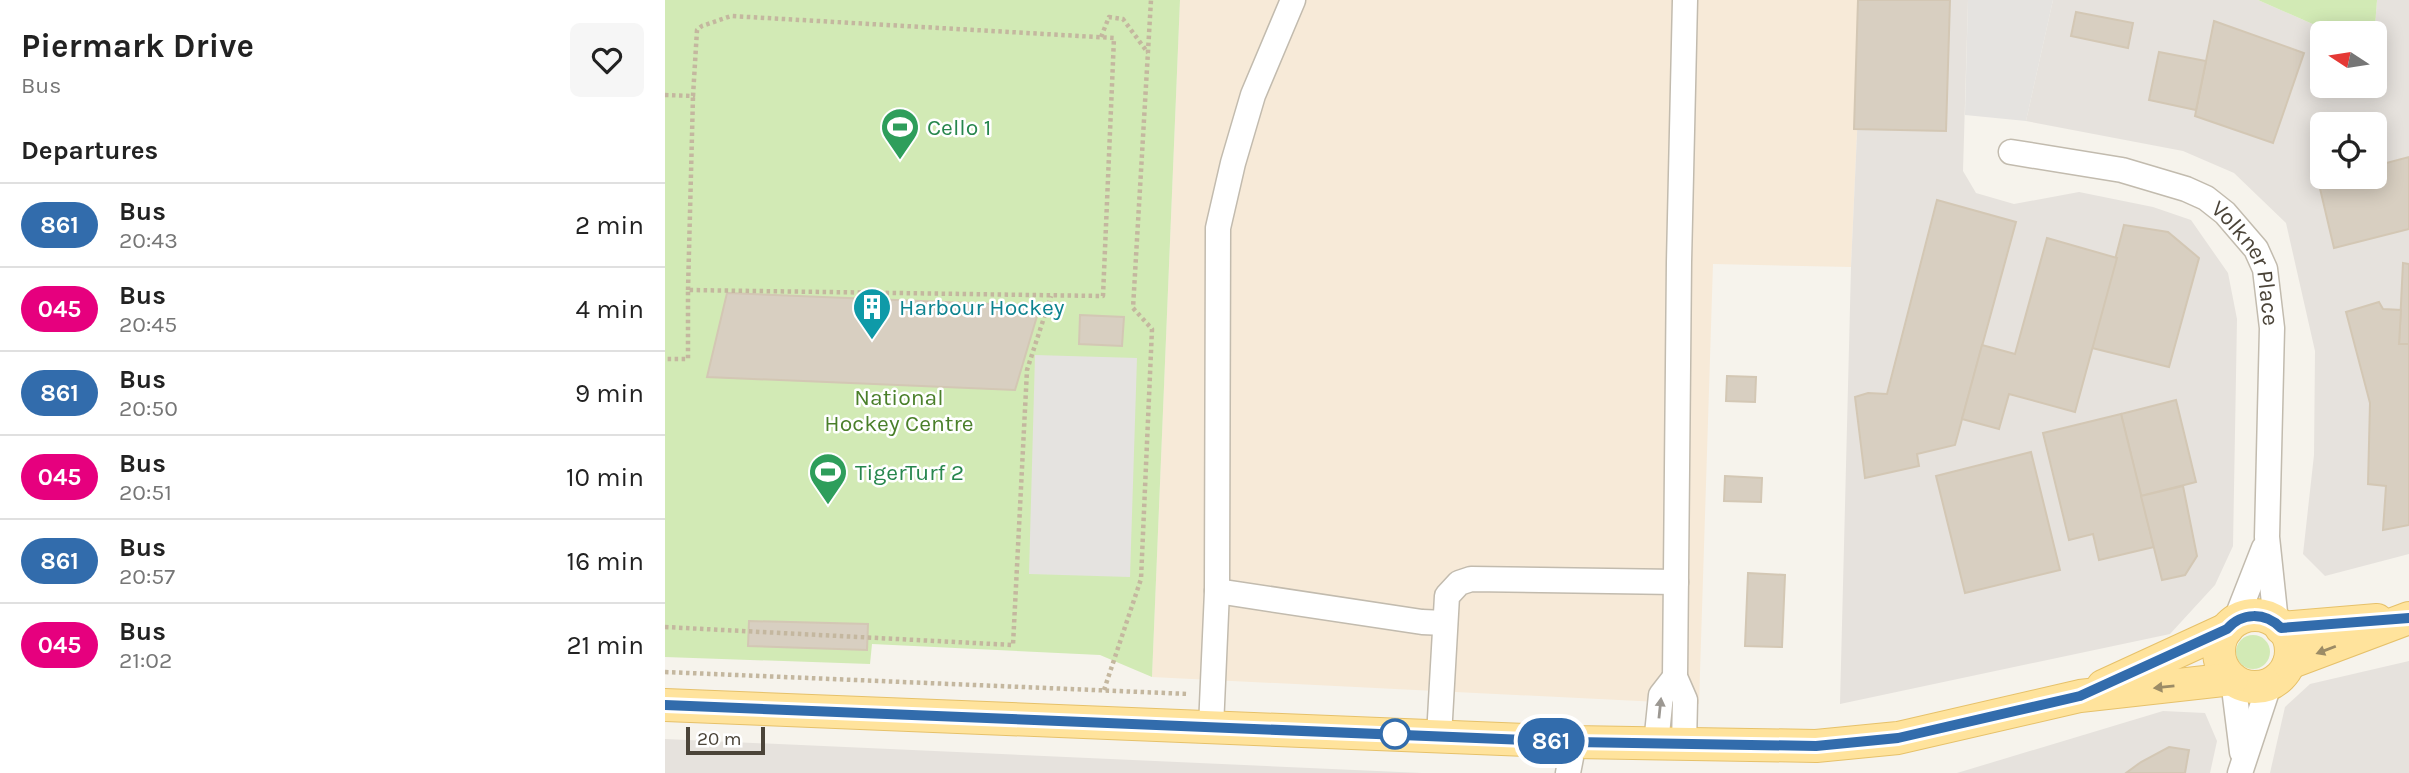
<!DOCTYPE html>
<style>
body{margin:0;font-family:Karla,sans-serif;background:#f6f6f6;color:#222;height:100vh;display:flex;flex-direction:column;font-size:26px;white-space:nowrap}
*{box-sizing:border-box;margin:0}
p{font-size:23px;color:#767676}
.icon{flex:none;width:38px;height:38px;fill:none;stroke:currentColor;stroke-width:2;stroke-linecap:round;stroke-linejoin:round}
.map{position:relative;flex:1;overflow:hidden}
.side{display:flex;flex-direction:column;background:#fff;width:665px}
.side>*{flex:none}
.badge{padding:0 14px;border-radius:23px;font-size:24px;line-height:46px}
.needle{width:46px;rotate:282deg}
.fabs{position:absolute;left:1645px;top:21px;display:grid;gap:14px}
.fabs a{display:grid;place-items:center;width:77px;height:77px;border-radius:10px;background:#fff;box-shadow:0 4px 18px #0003;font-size:35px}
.scale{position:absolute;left:21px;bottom:18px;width:79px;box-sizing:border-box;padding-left:7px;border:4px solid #4b4439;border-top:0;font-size:19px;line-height:24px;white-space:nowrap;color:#4b4439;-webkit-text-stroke:5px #fff;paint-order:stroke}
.map>.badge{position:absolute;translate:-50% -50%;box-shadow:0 0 0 4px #fff}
h2{padding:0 21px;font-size:26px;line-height:63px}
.round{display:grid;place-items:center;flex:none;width:74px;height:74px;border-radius:10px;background:#f6f6f6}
.summary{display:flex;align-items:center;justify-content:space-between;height:119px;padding:0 21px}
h1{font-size:33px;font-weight:700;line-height:52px}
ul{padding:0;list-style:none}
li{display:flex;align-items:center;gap:21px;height:84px;padding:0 21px;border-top:2px solid #e0e0e0}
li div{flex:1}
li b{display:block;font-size:26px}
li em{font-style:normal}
li .badge{min-width:77px;font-weight:700;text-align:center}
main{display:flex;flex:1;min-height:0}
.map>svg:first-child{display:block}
</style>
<main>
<section class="side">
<div class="summary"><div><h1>Piermark Drive</h1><p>Bus</p></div><a class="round"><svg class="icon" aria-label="heart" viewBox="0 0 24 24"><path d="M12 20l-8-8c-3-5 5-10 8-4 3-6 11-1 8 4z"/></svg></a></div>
<h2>Departures</h2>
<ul>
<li><span class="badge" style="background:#326cac;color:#fff">861</span><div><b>Bus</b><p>20:43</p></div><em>2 min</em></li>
<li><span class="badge" style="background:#e6007e;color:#fff">045</span><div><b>Bus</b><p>20:45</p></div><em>4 min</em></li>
<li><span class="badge" style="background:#326cac;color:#fff">861</span><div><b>Bus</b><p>20:50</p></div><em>9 min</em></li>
<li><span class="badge" style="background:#e6007e;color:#fff">045</span><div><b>Bus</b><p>20:51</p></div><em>10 min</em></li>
<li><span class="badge" style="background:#326cac;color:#fff">861</span><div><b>Bus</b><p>20:57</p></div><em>16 min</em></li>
<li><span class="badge" style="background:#e6007e;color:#fff">045</span><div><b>Bus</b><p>21:02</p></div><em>21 min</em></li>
</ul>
</section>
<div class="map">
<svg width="1744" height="773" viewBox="0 0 1744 773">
<rect width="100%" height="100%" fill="#f6f3ec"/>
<path fill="#f7ead8" d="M 515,0 L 1198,0 L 1186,267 L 1048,264 L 1034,704 L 487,677 Z"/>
<g fill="#e6e2dd" fill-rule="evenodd">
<path d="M 1198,0 L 1303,0 L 1298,171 L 1311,193 L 1349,204 L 1414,192 L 1488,207 L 1526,220 L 1563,273 L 1572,319 L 1568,546 L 1550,585 L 1505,634 L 1175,704 L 1186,267 Z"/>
<path d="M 1388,0 L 1593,0 L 1668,33 L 1657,33 L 1657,86 L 1710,86 L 1710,33 L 1706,33 L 1710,27 L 1712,0 L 1744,0 L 1744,554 L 1660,576 L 1638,554 L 1649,455 L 1650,351 L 1621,223 L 1569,173 L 1518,151 L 1361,121 ZM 1657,124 L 1710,124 L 1710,177 L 1657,177 Z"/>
<path d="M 1744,661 L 1744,773 L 1605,773 L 1620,707 L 1645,684 Z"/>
<path d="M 1498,711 L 1540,713 L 1552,741 L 1545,773 L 1292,773 Z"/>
<path d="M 0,739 L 757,773 L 0,773 Z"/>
</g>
<g fill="#d2eab5">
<path d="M 0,0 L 515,0 L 487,677 L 435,655 L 207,644 L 205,664 L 0,657 Z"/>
<path d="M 1593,0 L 1712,0 L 1710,27 L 1706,33 L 1668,33 Z"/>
<circle cx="1588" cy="652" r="17"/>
</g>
<g fill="#e5e3e0">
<path d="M 1303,0 L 1388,0 L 1361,121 L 1300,115 Z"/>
<path d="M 370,355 L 472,358 L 465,577 L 364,574 Z"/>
</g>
<g fill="#d8cfc1" stroke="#d3c7b4" stroke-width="2">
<path d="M 1193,0 L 1285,0 L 1281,131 L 1189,129 Z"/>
<path d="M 1411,12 L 1468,23 L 1463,48 L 1406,36 Z"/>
<path d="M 1549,21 L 1639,53 L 1608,143 L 1530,116 Z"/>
<path d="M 1494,52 L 1541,61 L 1531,110 L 1484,100 Z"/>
<path d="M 1744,157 L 1744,229 L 1669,248 L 1653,180 L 1666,177 L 1710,177 L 1710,166 Z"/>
<path d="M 1272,200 L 1351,222 L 1290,445 L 1252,454 L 1254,466 L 1200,478 L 1190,397 L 1203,393 L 1222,394 Z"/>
<path d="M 1459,225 L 1503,232 L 1534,258 L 1504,367 L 1427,348 Z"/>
<path d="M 1382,238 L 1452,258 L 1410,412 L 1344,394 L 1334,429 L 1297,419 L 1317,345 L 1350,354 Z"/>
<path d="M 1738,263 L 1744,264 L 1744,344 L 1734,344 Z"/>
<path d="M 62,293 L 375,306 L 350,390 L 42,377 Z"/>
<path d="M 1714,302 L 1718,309 L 1736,310 L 1734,344 L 1744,344 L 1744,525 L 1718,530 L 1721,486 L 1703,484 L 1705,403 L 1681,312 Z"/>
<path d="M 415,315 L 459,317 L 457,346 L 414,344 Z"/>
<path d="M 1062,376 L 1091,377 L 1090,402 L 1061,401 Z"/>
<path d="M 1511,400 L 1531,482 L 1476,496 L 1456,414 Z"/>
<path d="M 1456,414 L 1489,547 L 1434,560 L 1428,534 L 1404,540 L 1378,433 Z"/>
<path d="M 1366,452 L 1395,570 L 1300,593 L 1271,476 Z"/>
<path d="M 1060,476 L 1097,478 L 1096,502 L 1059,501 Z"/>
<path d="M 1518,486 L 1532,556 L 1520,575 L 1497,580 L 1476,496 Z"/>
<path d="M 1083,573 L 1120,575 L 1117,647 L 1080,646 Z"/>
<path d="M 84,621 L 203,624 L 202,650 L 83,646 Z"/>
<path d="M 1504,747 L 1524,750 L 1520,773 L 1461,773 L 1476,762 Z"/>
</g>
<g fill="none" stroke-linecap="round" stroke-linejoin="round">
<defs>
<g id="minor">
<path id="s1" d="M 1346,152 L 1457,170 L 1521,189 L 1541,198 L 1560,213 L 1591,249 L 1600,269 L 1607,328 L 1602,537 L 1611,622"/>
<path d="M 552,591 L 757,622 L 780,623"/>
<path d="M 1570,622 L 1599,548"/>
<path d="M 1568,680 L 1577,752"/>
<path d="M 546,727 L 552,591 L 553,228 L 568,163 L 588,95 L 628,0"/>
<path d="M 774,736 L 782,596 L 794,583 L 806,579 L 1011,582"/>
<path d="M 991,744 L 996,695 L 1010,677"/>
<path d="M 1019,745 L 1020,700 L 1010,677 L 1014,262 L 1020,0"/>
<path d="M 903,773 L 909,742"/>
<path d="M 1575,773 L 1604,685"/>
</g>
<g id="major">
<circle cx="1590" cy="651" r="36"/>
<path d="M 1616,628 L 1712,620"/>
<path d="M 1624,663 L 1744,618"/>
<path d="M 1438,686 L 1562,629"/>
<path d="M 0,705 L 909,742 L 1151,746 L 1233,738 L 1415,696 L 1567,679"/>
</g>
</defs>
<use href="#minor" stroke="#c2bbae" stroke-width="27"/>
<use href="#major" stroke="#e6c16a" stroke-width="34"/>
<g stroke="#c4b79f" stroke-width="4.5" stroke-dasharray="3.5 3.5" stroke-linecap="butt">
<path d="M 436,37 L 444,17 L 458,19 L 483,53"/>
<path d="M 0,95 L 28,96 L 32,30 L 37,26 L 66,16 L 449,38 L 438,296 L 23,290 L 23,359 L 0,359"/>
<path d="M 23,290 L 28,96"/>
<path d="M 0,627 L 348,645 L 362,370 L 386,296"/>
<path d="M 0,672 L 524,694"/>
<path d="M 439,690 L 476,579 L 487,329 L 468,308 L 486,0"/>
</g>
<use href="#minor" stroke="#fff" stroke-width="24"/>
<use href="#major" stroke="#ffe39c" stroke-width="32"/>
</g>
<defs><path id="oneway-solid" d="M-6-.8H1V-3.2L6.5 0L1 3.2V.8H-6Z" transform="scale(1.75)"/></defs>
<g fill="#9c8c66">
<use href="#oneway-solid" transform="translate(1661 650) rotate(159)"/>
<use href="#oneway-solid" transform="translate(1499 687) rotate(174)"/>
</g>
<use fill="#9c9892" href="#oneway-solid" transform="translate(995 708) rotate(-84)"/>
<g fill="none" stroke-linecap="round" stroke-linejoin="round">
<defs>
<path id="line" d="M 0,705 L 909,742 L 1151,746 L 1233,738 L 1415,696 L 1562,629 C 1577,612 1600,612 1616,628 L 1744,618"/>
</defs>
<use href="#line" stroke="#fff" stroke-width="16"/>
<use href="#line" stroke="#326cac" stroke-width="10"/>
</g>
<defs>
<symbol id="stadium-pin" viewBox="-11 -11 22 30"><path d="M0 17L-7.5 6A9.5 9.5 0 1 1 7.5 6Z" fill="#2e9e5b" stroke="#fff"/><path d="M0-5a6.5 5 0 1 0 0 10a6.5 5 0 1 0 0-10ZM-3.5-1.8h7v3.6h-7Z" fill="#fff"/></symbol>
<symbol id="building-pin" viewBox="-11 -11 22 30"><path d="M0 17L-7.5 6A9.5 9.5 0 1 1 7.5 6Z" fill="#0f9aa8" stroke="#fff"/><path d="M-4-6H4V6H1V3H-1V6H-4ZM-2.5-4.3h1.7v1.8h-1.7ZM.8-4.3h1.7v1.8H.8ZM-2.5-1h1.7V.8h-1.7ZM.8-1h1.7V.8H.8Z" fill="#fff"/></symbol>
</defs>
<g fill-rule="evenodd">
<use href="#stadium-pin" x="213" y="105" width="44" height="60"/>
<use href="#building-pin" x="185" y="285" width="44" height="60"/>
<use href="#stadium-pin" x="141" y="450" width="44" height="60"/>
</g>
<circle fill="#fff" stroke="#326cac" stroke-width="3.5" cx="730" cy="734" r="14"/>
<g text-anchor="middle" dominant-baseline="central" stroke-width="5" stroke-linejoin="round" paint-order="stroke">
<g font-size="23" fill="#27864d" stroke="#fff" text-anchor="start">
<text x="262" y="127">Cello 1</text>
<text x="190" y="472">TigerTurf 2</text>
</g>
<g font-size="23" fill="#4b4439" stroke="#fff">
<text stroke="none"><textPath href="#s1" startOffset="282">Volkner Place</textPath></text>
</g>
<g font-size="23" fill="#0d838f" stroke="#fff" text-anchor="start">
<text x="234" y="307">Harbour Hockey</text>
</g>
<g font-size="23" fill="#4a7f2a" stroke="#fff">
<text x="234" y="397">National<tspan x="234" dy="26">Hockey Centre</tspan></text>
</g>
</g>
</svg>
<div class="fabs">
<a><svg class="needle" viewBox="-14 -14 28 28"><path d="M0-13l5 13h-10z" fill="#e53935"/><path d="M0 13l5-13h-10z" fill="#767676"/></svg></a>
<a><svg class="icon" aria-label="locate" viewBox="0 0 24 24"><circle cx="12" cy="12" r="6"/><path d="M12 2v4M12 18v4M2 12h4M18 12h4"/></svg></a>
</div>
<div class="scale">20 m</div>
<b class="badge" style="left:886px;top:741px;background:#326cac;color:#fff">861</b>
</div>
</main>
